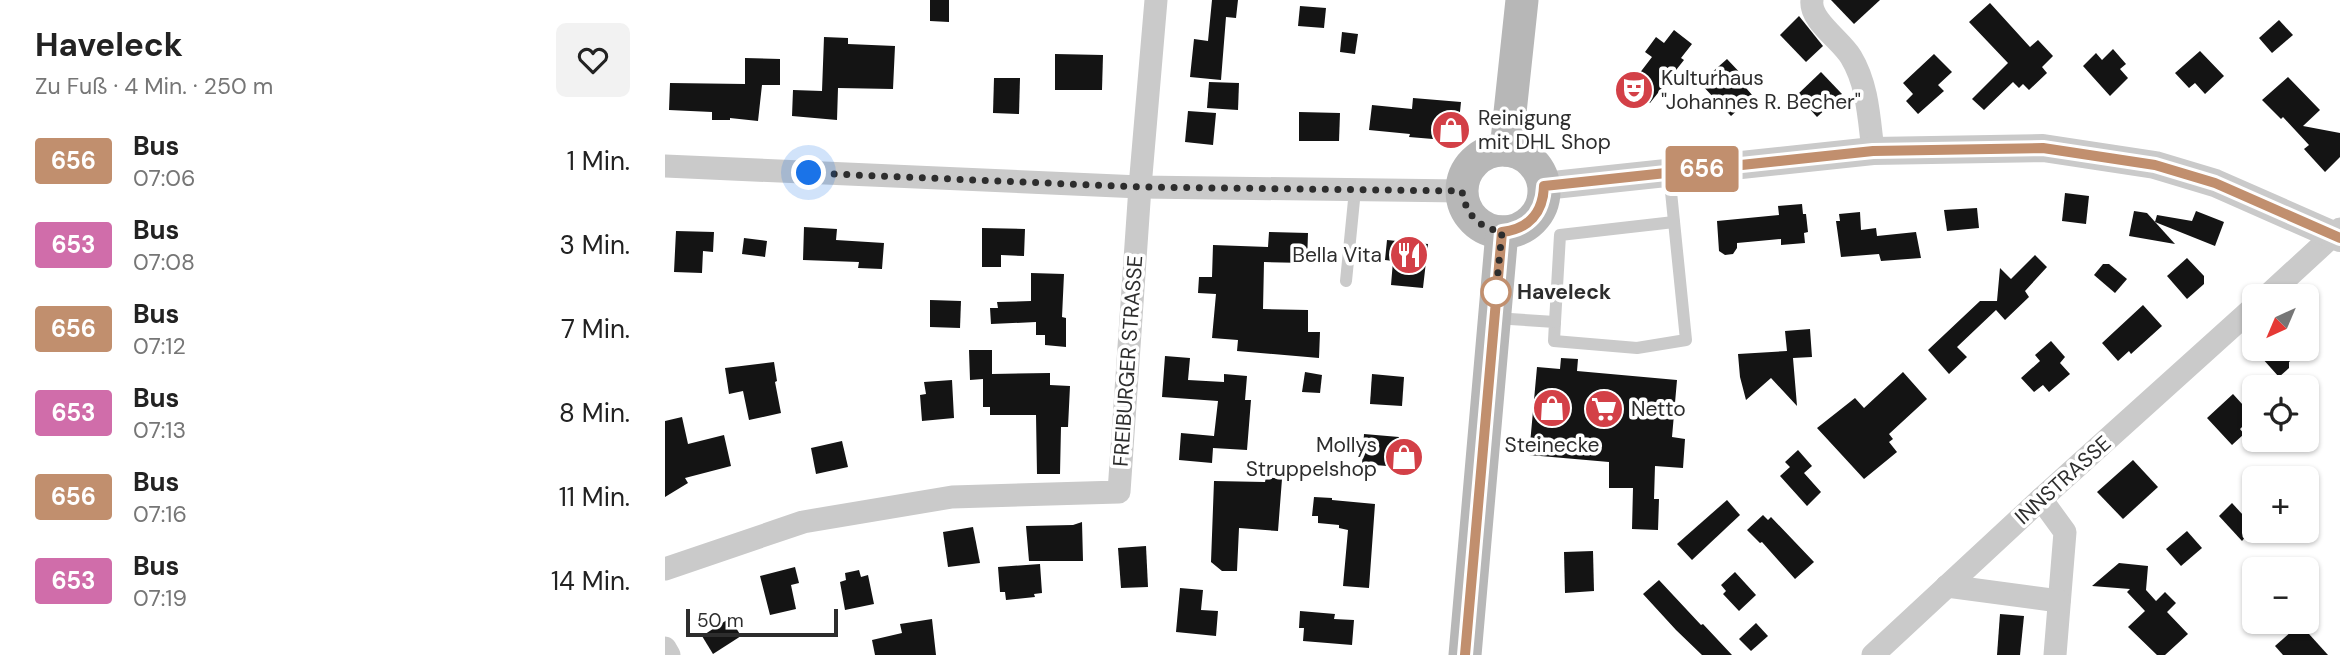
<!DOCTYPE html>
<html lang="de">
<meta charset="utf-8">
<style>
body{margin:0;font-family:"DM Sans",sans-serif;background:#f2f2f2;color:#222;height:100vh;display:flex;flex-direction:column;font-size:26px;white-space:nowrap}
*{box-sizing:border-box;margin:0}
p{font-size:23px;color:#767676}
.icon{flex:none;width:38px;height:38px;fill:none;stroke:currentColor;stroke-width:2;stroke-linecap:round;stroke-linejoin:round}
.map{position:relative;flex:1;overflow:hidden}
.details{display:flex;flex-direction:column;background:#fff;width:665px}
.details>*{flex:none}
.badge{padding:0 14px;border-radius:5px;font-size:24px;line-height:46px}
.needle{width:46px;rotate:224deg}
.controls{position:absolute;left:1577px;top:284px;display:grid;gap:14px}
.controls a{display:grid;place-items:center;width:77px;height:77px;border-radius:10px;background:#fff;box-shadow:0 2px 5px #0004;font-size:35px}
.scale{position:absolute;left:21px;bottom:18px;width:152px;box-sizing:border-box;padding-left:7px;border:4px solid #2d2d2d;border-top:0;font-size:19px;line-height:24px;white-space:nowrap;color:#2d2d2d;-webkit-text-stroke:5px #fff;paint-order:stroke}
.you{position:absolute;width:35px;height:35px;margin:-18px;border:5px solid #fff;border-radius:50%;background:#1a73e8;box-shadow:0 0 0 10px #1a73e833}
.map>.badge{position:absolute;translate:-50% -50%;box-shadow:0 0 0 4px #fff}
.round{display:grid;place-items:center;flex:none;width:74px;height:74px;border-radius:10px;background:#f2f2f2}
.headline{display:flex;align-items:center;justify-content:space-between;height:119px;padding:0 35px}
h1{font-size:33px;font-weight:700;line-height:52px}
ul{padding:0;list-style:none}
li{display:flex;align-items:center;gap:21px;height:84px;padding:0 35px}
li div{flex:1}
li b{display:block;font-size:26px}
li em{font-style:normal}
li .badge{min-width:77px;font-weight:700;text-align:center}
main{display:flex;flex:1;min-height:0}
.map>svg:first-child{display:block}
</style>
<main>
<section class="details">
<div class="headline"><div><h1>Haveleck</h1><p>Zu Fuß · 4 Min. · 250 m</p></div><a class="round"><svg class="icon" aria-label="heart" viewBox="0 0 24 24"><path d="M12 20l-8-8c-3-5 5-10 8-4 3-6 11-1 8 4z"/></svg></a></div>
<ul>
<li><span class="badge" style="background:#c18f6e;color:#fff">656</span><div><b>Bus</b><p>07:06</p></div><em>1 Min.</em></li>
<li><span class="badge" style="background:#d06daa;color:#fff">653</span><div><b>Bus</b><p>07:08</p></div><em>3 Min.</em></li>
<li><span class="badge" style="background:#c18f6e;color:#fff">656</span><div><b>Bus</b><p>07:12</p></div><em>7 Min.</em></li>
<li><span class="badge" style="background:#d06daa;color:#fff">653</span><div><b>Bus</b><p>07:13</p></div><em>8 Min.</em></li>
<li><span class="badge" style="background:#c18f6e;color:#fff">656</span><div><b>Bus</b><p>07:16</p></div><em>11 Min.</em></li>
<li><span class="badge" style="background:#d06daa;color:#fff">653</span><div><b>Bus</b><p>07:19</p></div><em>14 Min.</em></li>
</ul>
</section>
<div class="map">
<svg width="1675" height="655" viewBox="0 0 1675 655">
<rect width="100%" height="100%" fill="#fff"/>
<g fill="#141414">
<path d="M 265,0 L 284,0 L 284,22 L 265,21 Z"/>
<path d="M 547,0 L 573,0 L 571,18 L 561,17 L 556,80 L 525,77 L 529,39 L 543,41 Z"/>
<path d="M 1166,0 L 1215,0 L 1189,24 Z"/>
<path d="M 1325,3 L 1365,47 L 1373,40 L 1388,56 L 1377,67 L 1382,73 L 1364,90 L 1358,84 L 1354,88 L 1348,82 L 1319,110 L 1307,99 L 1343,63 L 1304,22 Z"/>
<path d="M 635,6 L 661,8 L 659,28 L 633,26 Z"/>
<path d="M 1134,16 L 1158,46 L 1141,62 L 1115,35 Z"/>
<path d="M 1614,20 L 1628,35 L 1607,53 L 1594,38 Z"/>
<path d="M 1009,30 L 1027,44 L 1016,58 L 1019,60 L 985,103 L 964,87 L 987,57 L 980,52 L 991,37 L 999,43 Z"/>
<path d="M 677,32 L 693,34 L 690,54 L 675,52 Z"/>
<path d="M 159,37 L 183,38 L 183,44 L 230,46 L 228,89 L 173,88 L 172,120 L 127,116 L 128,90 L 157,91 Z"/>
<path d="M 1448,49 L 1461,64 L 1455,69 L 1463,78 L 1445,96 L 1418,66 L 1431,53 L 1437,60 Z"/>
<path d="M 1535,51 L 1559,76 L 1540,94 L 1530,83 L 1524,88 L 1510,73 Z"/>
<path d="M 390,54 L 438,55 L 437,90 L 390,90 Z"/>
<path d="M 1269,54 L 1287,72 L 1273,85 L 1279,91 L 1253,114 L 1241,101 L 1248,94 L 1238,83 Z"/>
<path d="M 80,58 L 115,59 L 115,85 L 97,85 L 93,121 L 65,118 L 65,120 L 47,120 L 47,112 L 4,110 L 5,83 L 80,84 Z"/>
<path d="M 1062,59 L 1079,77 L 1075,81 L 1088,96 L 1066,116 L 1035,83 Z"/>
<path d="M 1156,72 L 1177,94 L 1152,117 L 1132,95 Z"/>
<path d="M 1623,77 L 1655,110 L 1638,126 L 1675,133 L 1675,157 L 1660,172 L 1639,149 L 1644,145 L 1618,117 L 1616,119 L 1597,100 Z"/>
<path d="M 329,78 L 355,78 L 354,114 L 328,113 Z"/>
<path d="M 544,82 L 574,83 L 573,110 L 542,108 Z"/>
<path d="M 748,98 L 796,102 L 792,141 L 744,137 L 745,134 L 704,130 L 707,105 L 747,109 Z"/>
<path d="M 523,111 L 551,113 L 548,145 L 520,142 Z"/>
<path d="M 634,112 L 675,113 L 674,141 L 634,141 Z"/>
<path d="M 1400,193 L 1424,196 L 1421,224 L 1397,221 Z"/>
<path d="M 1137,204 L 1138,214 L 1141,214 L 1143,232 L 1139,233 L 1140,243 L 1116,245 L 1116,239 L 1072,243 L 1072,248 L 1068,254 L 1060,255 L 1054,251 L 1052,221 L 1114,215 L 1113,206 Z"/>
<path d="M 1312,208 L 1314,228 L 1282,231 L 1279,210 Z"/>
<path d="M 1469,211 L 1482,213 L 1510,244 L 1464,236 Z"/>
<path d="M 1531,211 L 1559,222 L 1550,246 L 1490,222 L 1492,215 L 1527,221 Z"/>
<path d="M 1195,212 L 1196,230 L 1211,228 L 1212,236 L 1251,232 L 1256,258 L 1216,261 L 1214,254 L 1176,257 L 1171,221 L 1175,221 L 1174,214 Z"/>
<path d="M 139,227 L 172,229 L 171,240 L 219,243 L 217,269 L 193,268 L 194,262 L 138,260 Z"/>
<path d="M 317,228 L 360,229 L 359,256 L 336,255 L 336,267 L 317,267 Z"/>
<path d="M 11,231 L 49,232 L 48,252 L 38,251 L 37,273 L 9,272 Z"/>
<path d="M 604,232 L 643,233 L 642,263 L 599,262 L 598,309 L 643,310 L 643,332 L 655,332 L 654,358 L 572,351 L 573,340 L 547,338 L 551,294 L 533,293 L 534,277 L 547,277 L 548,245 L 603,247 Z"/>
<path d="M 79,238 L 102,241 L 100,257 L 77,254 Z"/>
<path d="M 722,240 L 763,244 L 758,288 L 726,285 L 728,261 L 720,260 Z"/>
<path d="M 1370,255 L 1382,267 L 1360,291 L 1364,297 L 1340,320 L 1331,310 L 1292,347 L 1302,357 L 1284,374 L 1263,350 L 1315,301 L 1332,301 L 1335,268 L 1346,279 Z"/>
<path d="M 1522,258 L 1539,276 L 1539,284 L 1522,299 L 1502,276 Z"/>
<path d="M 1438,264 L 1444,264 L 1462,279 L 1450,293 L 1429,275 Z"/>
<path d="M 366,273 L 399,274 L 397,317 L 401,318 L 401,347 L 380,345 L 380,335 L 371,335 L 371,322 L 326,324 L 325,308 L 333,308 L 332,302 L 366,301 Z"/>
<path d="M 265,300 L 296,301 L 295,328 L 265,327 Z"/>
<path d="M 1478,305 L 1497,326 L 1466,354 L 1464,351 L 1453,361 L 1437,343 Z"/>
<path d="M 1145,329 L 1147,357 L 1128,358 L 1132,406 L 1106,378 L 1081,400 L 1075,377 L 1073,354 L 1122,351 L 1120,331 Z"/>
<path d="M 1386,341 L 1400,357 L 1395,363 L 1405,374 L 1384,392 L 1378,385 L 1369,392 L 1356,378 L 1375,361 L 1370,355 Z"/>
<path d="M 1588,348 L 1621,348 L 1629,358 L 1624,362 L 1624,368 L 1614,377 Z"/>
<path d="M 304,350 L 327,350 L 327,374 L 385,373 L 385,385 L 405,386 L 403,427 L 396,427 L 395,474 L 372,474 L 371,415 L 325,415 L 325,407 L 318,407 L 318,379 L 305,380 Z"/>
<path d="M 500,356 L 525,358 L 523,380 L 559,382 L 559,374 L 582,376 L 580,400 L 586,400 L 582,450 L 548,448 L 547,463 L 514,460 L 516,433 L 549,436 L 553,401 L 497,397 Z"/>
<path d="M 896,358 L 913,359 L 912,371 L 1012,380 L 1007,437 L 1020,439 L 1018,468 L 990,466 L 989,499 L 994,499 L 993,530 L 967,529 L 968,488 L 944,488 L 944,462 L 864,455 L 872,367 L 895,369 Z"/>
<path d="M 109,362 L 112,381 L 110,382 L 116,413 L 84,420 L 78,391 L 64,394 L 60,368 Z"/>
<path d="M 640,372 L 657,375 L 655,393 L 637,392 Z"/>
<path d="M 1238,372 L 1262,399 L 1224,434 L 1228,439 L 1224,442 L 1232,452 L 1199,479 L 1152,428 L 1190,398 L 1199,408 Z"/>
<path d="M 707,374 L 739,377 L 737,406 L 705,404 Z"/>
<path d="M 287,380 L 289,418 L 257,421 L 255,395 L 261,394 L 259,382 Z"/>
<path d="M 1568,394 L 1588,416 L 1575,429 L 1579,434 L 1567,445 L 1542,418 Z"/>
<path d="M 17,417 L 23,444 L 59,435 L 66,466 L 20,478 L 23,483 L 0,497 L 0,421 Z"/>
<path d="M 699,434 L 734,437 L 733,449 L 749,450 L 747,468 L 697,464 Z"/>
<path d="M 177,441 L 183,467 L 151,474 L 146,448 Z"/>
<path d="M 1133,450 L 1147,466 L 1139,473 L 1156,492 L 1142,506 L 1115,476 L 1125,467 L 1120,462 Z"/>
<path d="M 1468,460 L 1493,487 L 1458,519 L 1432,492 Z"/>
<path d="M 601,477 L 617,479 L 613,531 L 574,528 L 572,571 L 557,571 L 546,562 L 549,481 L 600,482 Z"/>
<path d="M 649,497 L 667,498 L 667,500 L 710,504 L 704,588 L 678,586 L 683,530 L 674,528 L 674,525 L 653,523 L 653,516 L 647,516 Z"/>
<path d="M 1062,500 L 1075,515 L 1027,560 L 1012,544 Z"/>
<path d="M 1567,503 L 1589,527 L 1577,541 L 1554,516 Z"/>
<path d="M 1098,515 L 1103,520 L 1106,517 L 1149,562 L 1130,579 L 1097,542 L 1095,543 L 1082,530 Z"/>
<path d="M 417,522 L 418,561 L 364,561 L 361,526 L 408,525 Z"/>
<path d="M 308,527 L 315,563 L 283,567 L 278,532 Z"/>
<path d="M 1522,531 L 1537,548 L 1516,566 L 1501,549 Z"/>
<path d="M 481,546 L 483,587 L 456,588 L 453,548 Z"/>
<path d="M 928,551 L 929,591 L 900,593 L 899,552 Z"/>
<path d="M 1454,563 L 1483,566 L 1481,590 L 1491,601 L 1500,592 L 1511,603 L 1502,612 L 1523,634 L 1500,655 L 1492,655 L 1463,627 L 1480,611 L 1462,592 L 1465,589 L 1427,586 Z"/>
<path d="M 375,564 L 377,593 L 369,594 L 370,597 L 341,600 L 340,592 L 335,592 L 333,567 Z"/>
<path d="M 130,567 L 134,583 L 126,585 L 131,609 L 105,615 L 95,576 Z"/>
<path d="M 194,570 L 196,577 L 203,575 L 209,604 L 180,610 L 175,582 L 181,580 L 180,573 Z"/>
<path d="M 1070,572 L 1091,595 L 1074,611 L 1058,594 L 1061,591 L 1056,585 Z"/>
<path d="M 994,580 L 1036,625 L 1038,624 L 1067,655 L 1037,655 L 1011,630 L 978,594 Z"/>
<path d="M 515,588 L 538,590 L 536,610 L 553,611 L 551,636 L 511,632 Z"/>
<path d="M 635,611 L 670,614 L 669,619 L 689,620 L 687,645 L 638,641 L 639,628 L 634,628 Z"/>
<path d="M 1335,614 L 1359,616 L 1355,655 L 1332,655 Z"/>
<path d="M 65,618 L 76,636 L 48,654 L 37,636 Z"/>
<path d="M 267,619 L 271,655 L 210,655 L 207,640 L 237,633 L 235,624 Z"/>
<path d="M 1091,623 L 1103,636 L 1086,651 L 1074,639 Z"/>
<path d="M 1635,624 L 1663,655 L 1618,655 L 1610,646 Z"/>
</g>
<g fill="none" stroke-linecap="round" stroke-linejoin="round">
<g stroke="#cacaca" stroke-width="12">
<path d="M 681,281 L 690,190"/>
<path d="M 829,318 L 890,322 L 889,341 L 972,348 L 1021,340 L 1004,172"/>
<path d="M 890,322 L 895,235 L 1009,222"/>
</g>
<g stroke="#cacaca" stroke-width="23">
<path d="M 1147,0 C 1144,20 1176,40 1186,57 C 1203,85 1204,119 1208,151"/>
<path d="M 0,166 L 475,187 L 797,191"/>
<path d="M 1602,296 L 1675,229"/>
<path d="M 1376,499 L 1400,532 L 1390,655"/>
<path d="M 0,569 L 138,522 L 287,497 L 454,492 L 475,187 L 491,0"/>
<path d="M 1282,586 L 1394,601"/>
<path d="M 0,648 L 4,655"/>
<path d="M 1208,655 L 1376,499 L 1589,307"/>
</g>
<path stroke="#cacaca" stroke-width="28" d="M 879,186 L 1208,151 L 1378,148 L 1490,165 L 1550,183 L 1675,238"/>
<g stroke="#b7b7b7" stroke-width="33">
<path d="M 841,150 L 857,0"/>
<circle cx="838" cy="191" r="41"/>
<path d="M 800,655 L 837,232"/>
</g>
</g>
<g fill="none" stroke-linecap="round" stroke-linejoin="round">
<defs>
<path id="line" d="M 800,655 L 837,232 C 864,229 878,213 879,186 L 1208,151 L 1378,148 L 1490,165 L 1550,183 L 1675,238"/>
</defs>
<use href="#line" stroke="#fff" stroke-width="16"/>
<use href="#line" stroke="#c18f6e" stroke-width="10"/>
<path stroke="#2d2d2d" stroke-width="7" stroke-dasharray="0 12.6" d="M 144,173 L 475,187 L 797,191 C 801,215 813,227 837,232 L 831,292"/>
</g>
<defs>
<symbol id="theatre-disc" viewBox="-11 -11 22 22"><circle r="9.5" fill="#d34047" stroke="#fff"/><path d="M-5-5.5Q0-4 5-5.5V0Q5 5 0 6Q-5 5-5 0ZM-3.3-2.5H-1v1.5H-3.3ZM1-2.5H3.3v1.5H1ZM-2.8 1Q0 5.5 2.8 1Z" fill="#fff"/></symbol>
<symbol id="shop-disc" viewBox="-11 -11 22 22"><circle r="9.5" fill="#d34047" stroke="#fff"/><path d="M-5-2.5h2.3a2.7 3.5 0 0 1 5.4 0H5L5.5 6h-11ZM-1.5-2.5h3a1.5 2.3 0 0 0-3 0Z" fill="#fff"/></symbol>
<symbol id="restaurant-disc" viewBox="-11 -11 22 22"><circle r="9.5" fill="#d34047" stroke="#fff"/><path d="M-5-6h1v4h1v-4h1v4h1v-4h1v5L-1.5 .5V6h-2V.5L-5-1ZM5-6V6H3V1.5H1.5Q1.5-4 5-6Z" fill="#fff"/></symbol>
<symbol id="supermarket-disc" viewBox="-11 -11 22 22"><circle r="9.5" fill="#d34047" stroke="#fff"/><path d="M-6-5.5h2.5l.6 2H6L4.5 2H-2.5L-4.4-4H-6ZM-1.5 3.2a1.3 1.3 0 1 0 .1 0ZM3 3.2a1.3 1.3 0 1 0 .1 0Z" fill="#fff"/></symbol>
</defs>
<g fill-rule="evenodd">
<use href="#theatre-disc" x="947" y="68" width="44" height="44"/>
<use href="#shop-disc" x="764" y="108" width="44" height="44"/>
<use href="#restaurant-disc" x="722" y="233" width="44" height="44"/>
<use href="#shop-disc" x="865" y="386" width="44" height="44"/>
<use href="#supermarket-disc" x="917" y="387" width="44" height="44"/>
<use href="#shop-disc" x="717" y="435" width="44" height="44"/>
</g>
<circle fill="#fff" stroke="#c18f6e" stroke-width="3.5" cx="831" cy="292" r="14"/>
<g text-anchor="middle" dominant-baseline="central" stroke-width="7" stroke-linejoin="round" paint-order="stroke">
<g font-size="21" fill="#2d2d2d" stroke="#fff" text-anchor="start">
<text x="996" y="78">Kulturhaus<tspan x="996" dy="24">"Johannes R. Becher"</tspan></text>
<text x="813" y="118">Reinigung<tspan x="813" dy="24">mit DHL Shop</tspan></text>
<text x="717" y="255" text-anchor="end">Bella Vita</text>
<text x="966" y="409">Netto</text>
<text x="712" y="445" text-anchor="end">Mollys<tspan x="712" dy="24">Struppelshop</tspan></text>
<text x="887" y="445" text-anchor="middle">Steinecke</text>
</g>
<g font-size="21" font-weight="bold" fill="#2d2d2d" stroke="#fff" text-anchor="start">
<text x="852" y="292">Haveleck</text>
</g>
<g font-size="21" fill="#2d2d2d" stroke="#fff">
<text transform="translate(463 361) rotate(-86)">FREIBURGER STRASSE</text>
<text transform="translate(1398 480) rotate(-42)">INNSTRASSE</text>
</g>
</g>
</svg>
<div class="controls">
<a><svg class="needle" viewBox="-14 -14 28 28"><path d="M0-13l5 13h-10z" fill="#e53935"/><path d="M0 13l5-13h-10z" fill="#767676"/></svg></a>
<a><svg class="icon" aria-label="locate" viewBox="0 0 24 24"><circle cx="12" cy="12" r="6"/><path d="M12 2v4M12 18v4M2 12h4M18 12h4"/></svg></a>
<a>+</a>
<a>−</a>
</div>
<div class="scale">50 m</div>
<div class="you" style="left:144px;top:173px"></div>
<b class="badge" style="left:1037px;top:169px;background:#c18f6e;color:#fff">656</b>
</div>
</main>
